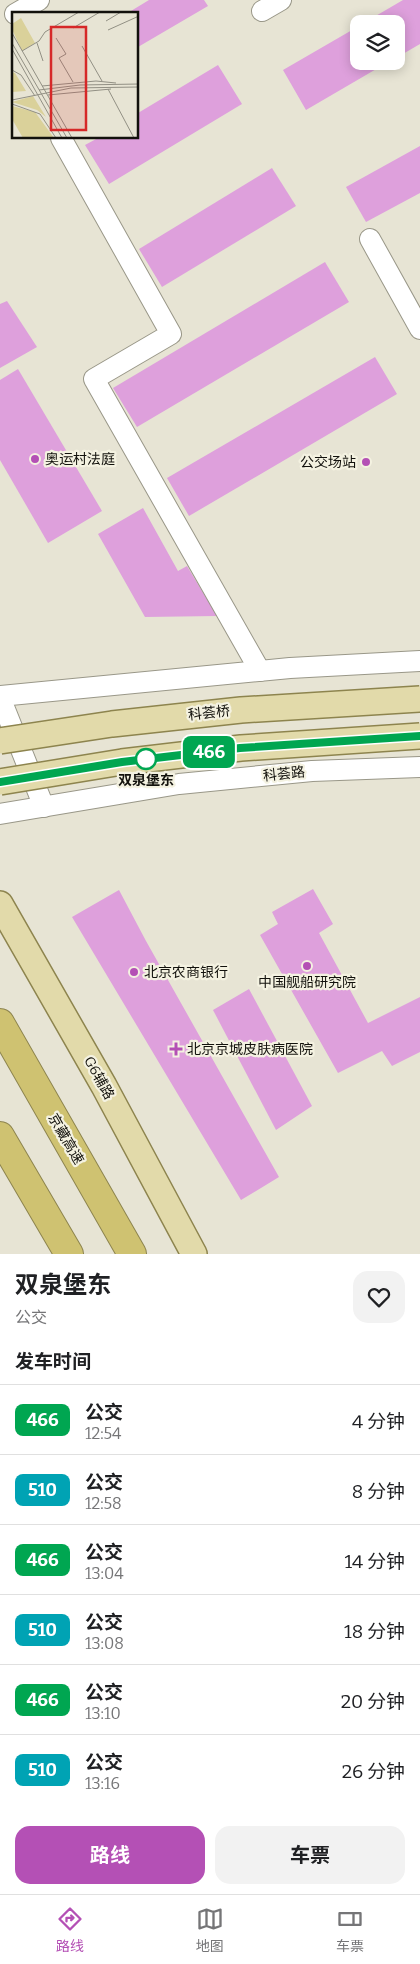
<!DOCTYPE html>
<html lang="zh">
<meta charset="utf-8">
<style>
body{margin:0;font-family:Bitter,"Noto Sans SC",serif;background:#f2f2f2;color:#202124;height:100vh;display:flex;flex-direction:column;font-size:19px;white-space:nowrap}
*{box-sizing:border-box;margin:0}
p{font-size:16px;color:#757577}
.icon{flex:none;width:28px;height:28px;fill:none;stroke:currentColor;stroke-width:2;stroke-linecap:round;stroke-linejoin:round}
.map{position:relative;height:1254px;overflow:hidden}
.sheet{display:flex;flex-direction:column;background:#fff;flex:1}
.sheet>*{flex:none}
.badge{padding:0 10px;border-radius:8px;font-size:18px;line-height:32px}
.tools{position:absolute;left:350px;top:15px;display:grid;gap:10px}
.tools a{display:grid;place-items:center;width:55px;height:55px;border-radius:10px;background:#fff;box-shadow:0 2px 12px #0003;font-size:25px}
.map>.badge{position:absolute;translate:-50% -50%;box-shadow:0 0 0 2px #fff}
h2{padding:0 15px;font-size:19px;line-height:45px}
.round{display:grid;place-items:center;flex:none;width:52px;height:52px;border-radius:15px;background:#f2f2f2}
.head{display:flex;align-items:center;justify-content:space-between;height:85px;padding:0 15px}
h1{font-size:24px;font-weight:700;line-height:38px}
.button{display:flex;gap:10px;margin-top:auto;padding:10px 15px}
.button a{flex:1;height:58px;border-radius:15px;background:#b450b5;color:#fff;font-size:20px;font-weight:700;line-height:58px;text-align:center}
.button a+a{background:#f2f2f2;color:#202124}
ul{padding:0;list-style:none}
li{display:flex;align-items:center;gap:15px;height:70px;padding:0 15px;border-top:1px solid #e0e0e0}
li div{flex:1}
li b{display:block;font-size:19px}
li em{font-style:normal}
li .badge{min-width:55px;font-weight:700;text-align:center}
.tab-bar{display:flex;justify-content:space-around;align-items:center;height:70px;border-top:1px solid #e0e0e0;background:#fff;font-size:14px;color:#757577}
.tab-bar a{display:grid;justify-items:center;gap:2px}
.tab-bar .current{color:#b450b5}
.map>svg:first-child{display:block}
</style>
<div class="map">
<svg width="420" height="1254" viewBox="0 0 420 1254">
<rect width="100%" height="100%" fill="#e7e4d4"/>
<g fill="#dea0dc">
<path d="M 149,0 L 204,0 L 208,6 L 138,47 L 138,14 L 126,14 Z"/>
<path d="M 403,0 L 420,0 L 420,44 L 396,58 L 396,24 L 362,24 Z"/>
<path d="M 359,26 L 359,61 L 390,61 L 306,110 L 283,70 Z"/>
<path d="M 218,65 L 242,104 L 109,184 L 85,145 L 98,138 L 138,138 L 138,113 Z"/>
<path d="M 420,146 L 420,193 L 366,222 L 346,187 Z"/>
<path d="M 272,168 L 296,206 L 162,287 L 139,249 Z"/>
<path d="M 325,262 L 349,302 L 137,427 L 113,388 Z"/>
<path d="M 7,301 L 37,347 L 0,368 L 0,304 Z"/>
<path d="M 375,357 L 397,394 L 189,516 L 167,478 Z"/>
<path d="M 18,369 L 102,511 L 48,543 L 0,460 L 0,380 Z"/>
<path d="M 143,508 L 178,571 L 187,566 L 217,616 L 145,617 L 98,534 Z"/>
<path d="M 313,889 L 333,924 L 319,933 L 368,1023 L 420,997 L 420,1052 L 392,1066 L 382,1051 L 338,1073 L 260,935 L 278,924 L 272,912 Z"/>
<path d="M 119,890 L 146,941 L 279,1177 L 241,1200 L 72,917 Z"/>
<path d="M 249,989 L 312,1106 L 276,1130 L 213,1010 Z"/>
</g>
<g fill="none" stroke-linecap="round" stroke-linejoin="round">
<defs>
<g id="minor">
<path d="M 262,11 L 281,0"/>
<path d="M 15,14 L 39,0"/>
<path d="M 61,138 L 171,334 L 94,379 L 260,671"/>
<path d="M 370,239 L 420,329"/>
<path d="M 0,696 L 290,668 L 420,661"/>
<path d="M 0,697 L 44,807"/>
<path d="M 0,814 L 179,784 L 312,771 L 420,767"/>
</g>
<path id="major" d="M 0,904 L 104,1086 L 194,1254"/>
<g id="highway">
<path d="M 0,1023 L 132,1254"/>
<path d="M 0,1136 L 69,1254"/>
</g>
</defs>
<use href="#minor" stroke="#999788" stroke-width="22"/>
<use href="#major" stroke="#8d844e" stroke-width="28"/>
<use href="#highway" stroke="#8d844e" stroke-width="30"/>
<use href="#minor" stroke="#fff" stroke-width="20"/>
<use href="#major" stroke="#e2daaa" stroke-width="25"/>
<use href="#highway" stroke="#cfc271" stroke-width="28"/>
<defs>
<g id="major-bridge">
<path d="M 0,741 L 112,724 L 241,710 L 420,699"/>
<path d="M 0,782 L 122,762 L 241,748 L 420,736"/>
</g>
</defs>
<use href="#major-bridge" stroke="#8d844e" stroke-width="28" stroke-linecap="butt"/>
<use href="#major-bridge" stroke="#e2daaa" stroke-width="25"/>
</g>
<g fill="none" stroke-linecap="round" stroke-linejoin="round">
<defs>
<path id="line" d="M 0,782 L 122,762 L 240,748 L 420,736"/>
</defs>
<use href="#line" stroke="#fff" stroke-width="11"/>
<use href="#line" stroke="#00a651" stroke-width="8"/>
</g>
<g fill="#b450b5" stroke="#f4f2e1" stroke-width="2">
<circle cx="35" cy="459" r="5"/>
<circle cx="366" cy="462" r="5"/>
<circle cx="307" cy="966" r="5"/>
<circle cx="134" cy="972" r="5"/>
<path d="M173.5 1041.5h5v5h5v5h-5v5h-5v-5h-5v-5h5z"/>
</g>
<circle fill="#fff" stroke="#00a651" stroke-width="2.5" cx="146" cy="759" r="10"/>
<g text-anchor="middle" dominant-baseline="central" stroke-width="4.5" stroke-linejoin="round" paint-order="stroke">
<g font-size="14" fill="#12110c" stroke="#f4f2e1" text-anchor="start">
<text x="45" y="459">奥运村法庭</text>
<text x="356" y="462" text-anchor="end">公交场站</text>
<text x="144" y="972">北京农商银行</text>
<text x="307" y="982" text-anchor="middle">中国舰船研究院</text>
<text x="187" y="1049">北京京城皮肤病医院</text>
</g>
<g font-size="14" fill="#12110c" stroke="#f4f2e1">
<text transform="translate(209 713) rotate(-6)">科荟桥</text>
<text transform="translate(284 774) rotate(-6)">科荟路</text>
<text transform="translate(99 1078) rotate(61)">G6辅路</text>
<text transform="translate(66 1139) rotate(60)">京藏高速</text>
</g>
<g font-size="14" font-weight="bold" fill="#12110c" stroke="#f4f2e1">
<text x="146" y="780">双泉堡东</text>
</g>
</g>
<g transform="translate(12 12)">
<rect width="126" height="126" fill="#e7e4d4"/>
<path d="M 9,6 L 23,31 L 10,39 L 0,17 L 0,12 ZM 0,60 L 3,61 L 14,79 L 0,80 ZM 21,84 L 34,105 L 25,98 L 0,90 ZM 0,94 L 23,100 L 42,126 L 11,126 L 0,107 Z" fill="#dad19a"/>
<path fill="none" stroke="#929084" stroke-width="1" d="M 94,9 L 109,0M 61,16 L 88,0M 96,18 L 127,4M 0,21 L 60,126M 44,26 L 54,42 L 47,46 L 61,70M 0,31 L 55,126M 25,31 L 31,49M 70,34 L 90,69M 0,37 L 50,126M 10,39 L 27,29 L 33,20 L 67,0M 0,58 L 9,63 L 23,84M 30,74 L 84,69 L 104,71M 96,77 L 122,126M 27,78 L 68,73 L 127,72M 36,83 L 99,77M 0,88 L 59,76 L 127,75M 0,92 L 28,102 L 44,126"/>
<path fill="#d62828" fill-opacity="0.15" stroke="#d62828" stroke-width="2.5" d="M 39,15 L 74,15 L 74,118 L 39,118 Z"/>
<rect width="126" height="126" fill="none" stroke="#12110c" stroke-width="2.5"/>
</g>
</svg>
<div class="tools">
<a><svg class="icon" aria-label="layers" viewBox="0 0 24 24"><path d="M12 4l9 5-9 5-9-5zM3 14l9 5 9-5"/></svg></a>
</div>
<b class="badge" style="left:209px;top:752px;background:#00a651;color:#fff">466</b>
</div>
<section class="sheet">
<div class="head"><div><h1>双泉堡东</h1><p>公交</p></div><a class="round"><svg class="icon" aria-label="heart" viewBox="0 0 24 24"><path d="M12 20l-8-8c-3-5 5-10 8-4 3-6 11-1 8 4z"/></svg></a></div>
<h2>发车时间</h2>
<ul>
<li><span class="badge" style="background:#00a651;color:#fff">466</span><div><b>公交</b><p>12:54</p></div><em>4 分钟</em></li>
<li><span class="badge" style="background:#00a3b4;color:#fff">510</span><div><b>公交</b><p>12:58</p></div><em>8 分钟</em></li>
<li><span class="badge" style="background:#00a651;color:#fff">466</span><div><b>公交</b><p>13:04</p></div><em>14 分钟</em></li>
<li><span class="badge" style="background:#00a3b4;color:#fff">510</span><div><b>公交</b><p>13:08</p></div><em>18 分钟</em></li>
<li><span class="badge" style="background:#00a651;color:#fff">466</span><div><b>公交</b><p>13:10</p></div><em>20 分钟</em></li>
<li><span class="badge" style="background:#00a3b4;color:#fff">510</span><div><b>公交</b><p>13:16</p></div><em>26 分钟</em></li>
</ul>
<div class="button"><a>路线</a><a>车票</a></div>
</section>
<nav class="tab-bar">
<a class="current"><svg class="icon" aria-label="directions" viewBox="0 0 24 24"><path d="M12 3l9 9-9 9-9-9zM9 14v-3h6M13 9l2 2-2 2"/></svg>路线</a>
<a><svg class="icon" aria-label="map" viewBox="0 0 24 24"><path d="M3 6l6-2 6 2 6-2v14l-6 2-6-2-6 2zM9 4v14M15 6v14"/></svg>地图</a>
<a><svg class="icon" aria-label="tickets" viewBox="0 0 24 24"><path d="M3 7h18v10H3zM15 7v10"/></svg>车票</a>
</nav>
